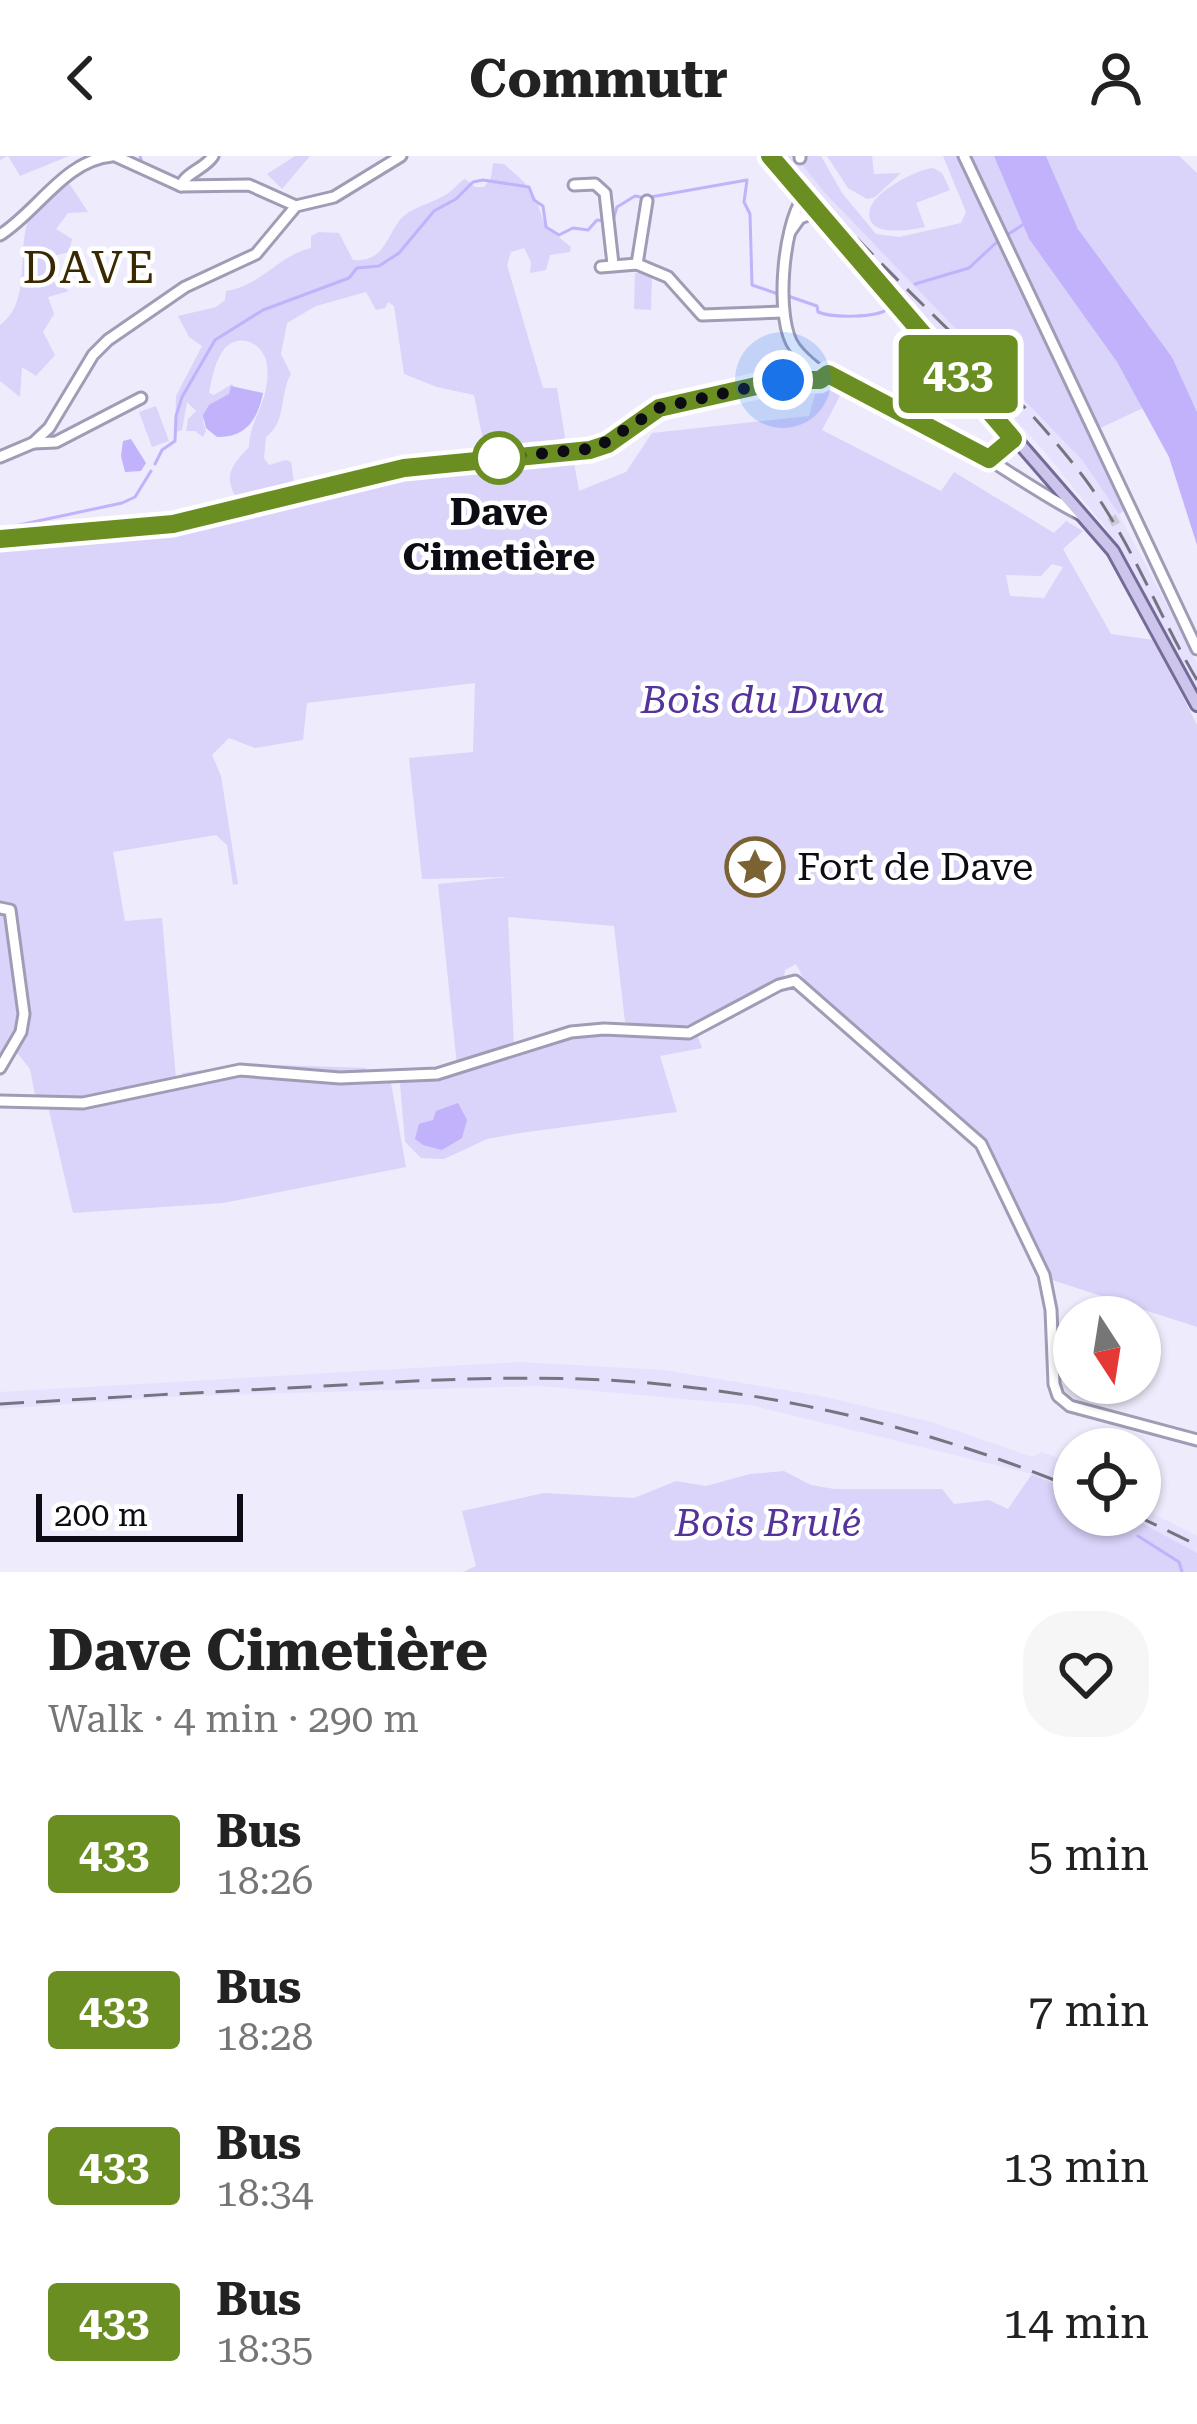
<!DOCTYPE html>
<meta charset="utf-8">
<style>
body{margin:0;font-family:"Roboto Serif",serif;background:#f6f6f6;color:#222;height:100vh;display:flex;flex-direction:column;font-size:45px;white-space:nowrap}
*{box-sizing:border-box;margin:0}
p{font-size:39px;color:#767676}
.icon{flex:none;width:66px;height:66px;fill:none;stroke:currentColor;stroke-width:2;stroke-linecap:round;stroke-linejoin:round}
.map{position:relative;height:1416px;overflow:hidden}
.side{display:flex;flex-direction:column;background:#fff;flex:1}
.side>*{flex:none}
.badge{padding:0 24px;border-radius:9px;font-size:42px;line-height:78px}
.needle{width:78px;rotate:168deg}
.controls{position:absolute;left:1053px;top:1140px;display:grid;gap:24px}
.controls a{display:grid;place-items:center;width:108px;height:108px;border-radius:50%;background:#fff;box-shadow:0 3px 9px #0004;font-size:60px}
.scale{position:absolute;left:36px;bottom:30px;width:207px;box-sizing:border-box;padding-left:12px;border:6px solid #0d0b14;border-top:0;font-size:33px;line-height:42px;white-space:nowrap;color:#0d0b14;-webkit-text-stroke:9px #fff;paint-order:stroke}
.you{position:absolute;width:60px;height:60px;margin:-30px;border:9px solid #fff;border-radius:50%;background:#1a73e8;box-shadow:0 0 0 18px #1a73e833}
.map>.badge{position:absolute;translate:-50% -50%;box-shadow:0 0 0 6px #fff}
.round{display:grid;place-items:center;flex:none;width:126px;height:126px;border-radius:48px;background:#f6f6f6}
.headline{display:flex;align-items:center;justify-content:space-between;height:204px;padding:0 48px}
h1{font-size:57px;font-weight:700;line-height:90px}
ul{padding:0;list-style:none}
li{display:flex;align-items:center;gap:36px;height:156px;padding:0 48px}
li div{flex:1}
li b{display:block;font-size:45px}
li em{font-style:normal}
li .badge{min-width:132px;font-weight:700;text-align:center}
header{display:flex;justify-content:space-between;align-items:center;height:156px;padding:0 48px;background:#fff;font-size:54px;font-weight:700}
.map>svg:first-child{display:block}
</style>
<header><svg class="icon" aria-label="back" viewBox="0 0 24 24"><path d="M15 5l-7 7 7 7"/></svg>Commutr<svg class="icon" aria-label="person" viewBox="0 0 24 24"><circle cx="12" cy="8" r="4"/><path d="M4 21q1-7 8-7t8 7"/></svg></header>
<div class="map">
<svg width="1197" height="1416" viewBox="0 0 1197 1416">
<rect width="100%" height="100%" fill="#eeebfc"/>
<g fill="#e6e2fd">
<path d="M 780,0 L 797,0 L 823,35 L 1082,304 L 1119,358 L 1197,507 L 1197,549 L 1108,375 L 1044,295 L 801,29 Z"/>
<path d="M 520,1206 L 664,1214 L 821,1240 L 932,1266 L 1032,1301 L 1042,1296 L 1074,1308 L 1074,1336 L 1032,1318 L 750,1249 L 540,1230 L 186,1240 L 0,1253 L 0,1236 Z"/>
<path d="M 1140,1351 L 1197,1380 L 1197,1397 L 1127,1359 L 1140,1359 Z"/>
</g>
<g fill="#dad3fa" fill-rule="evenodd">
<path d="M 0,0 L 69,0 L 20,20 L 8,0 L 0,4 Z"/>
<path d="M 295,0 L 310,0 L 282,33 L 267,18 Z"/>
<path d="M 802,0 L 821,0 L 842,37 L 876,78 L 899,81 L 961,67 L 966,56 L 943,0 L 961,0 L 1125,354 L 1119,358 L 1082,304 L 823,35 L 801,7 Z"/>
<path d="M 827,0 L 872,0 L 874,18 L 901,17 L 875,41 L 867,43 L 848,32 Z"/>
<path d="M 966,0 L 994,0 L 1029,83 L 1117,206 L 1143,252 L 1094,275 Z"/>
<path d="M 1046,0 L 1179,0 L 1197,17 L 1197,256 L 1172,201 L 1078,73 Z"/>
<path d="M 493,7 L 504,8 L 523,25 L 536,43 L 545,70 L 571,91 L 570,96 L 550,99 L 546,114 L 530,117 L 531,106 L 524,92 L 511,96 L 507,109 L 543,232 L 557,232 L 565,281 L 556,289 L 485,294 L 474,239 L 437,231 L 404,218 L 394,150 L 388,146 L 385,152 L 376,154 L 366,136 L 316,150 L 287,167 L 281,198 L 291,218 C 279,238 287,266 266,281 L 264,302 L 269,309 L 286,304 L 291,306 L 295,332 L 240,348 C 222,321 230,311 249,291 C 250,261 271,245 267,209 C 265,189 241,175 225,192 C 215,204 212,222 209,237 L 214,239 L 232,228 L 237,235 L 203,265 L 206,275 L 203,281 L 195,275 L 186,275 L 188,263 L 196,255 L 187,246 L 182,274 L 175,276 L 176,240 L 202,190 L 189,181 L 178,160 L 216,151 L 225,144 L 226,135 C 261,130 279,99 311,92 L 311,80 L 319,76 L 339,77 L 353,104 C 384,106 385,83 400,64 C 413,49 437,47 451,35 C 456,31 459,26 465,23 L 475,31 L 484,31 L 491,22 Z"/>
<path d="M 933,12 L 942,17 L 950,34 L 916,47 L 925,71 C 911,74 863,83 870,53 C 874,36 917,13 933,12 Z"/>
<path d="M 65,21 L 88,56 L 68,57 L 56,73 L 72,83 L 69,96 L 49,101 L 52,125 L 69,135 L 48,141 L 54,158 L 43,176 L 55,199 L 36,220 L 22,211 L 20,241 L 0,225 L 0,169 C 34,144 14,92 31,58 C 38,44 54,32 65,21 Z"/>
<path d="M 635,117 L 652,117 L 651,154 L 634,153 Z"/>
<path d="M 818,228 L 842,236 L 822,274 L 941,335 L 954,316 L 1054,377 L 1066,365 L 1083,375 L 1063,393 L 1111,478 L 1154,484 L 1197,569 L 1197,1171 L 1049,1123 L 984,987 L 811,837 L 796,808 L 785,814 L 784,821 C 728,853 693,884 625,866 L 614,770 L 508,761 L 514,890 L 457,909 L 438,728 L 509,721 L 422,723 L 409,602 L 473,596 L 475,527 L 307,547 L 303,584 L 255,592 L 229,582 L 212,599 L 221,620 L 238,728 L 233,729 L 227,689 L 216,679 L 113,696 L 125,765 L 162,762 L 176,923 L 83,945 L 36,944 L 30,913 L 15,894 L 24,865 L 0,912 L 0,389 L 173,374 L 430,313 L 573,300 L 579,335 L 626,316 L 652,277 L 809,260 ZM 1052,408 L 1063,411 L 1044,442 L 1010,440 L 1006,419 L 1041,420 Z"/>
<path d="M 156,250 L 169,285 L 152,291 L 139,256 Z"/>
<path d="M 592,877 L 663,881 L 697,878 L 702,892 L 660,900 L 677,956 L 520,977 L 487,983 L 444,1003 L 421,1002 L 405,986 L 400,928 L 403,925 L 434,921 L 571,880 Z"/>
<path d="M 246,908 L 366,912 L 366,920 L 239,912 L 183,921 L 182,917 Z"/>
<path d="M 247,918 L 391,927 L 406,1011 L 223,1047 L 73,1057 L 48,950 Z"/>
<path d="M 784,1315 L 811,1329 L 834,1333 L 942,1333 L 954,1348 L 989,1344 L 1008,1353 L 1032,1318 L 1074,1336 L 1074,1359 L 1127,1359 L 1197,1397 L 1197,1416 L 463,1416 L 476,1410 L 462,1355 L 544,1337 L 634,1342 L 676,1325 L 706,1330 L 750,1318 Z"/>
</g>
<g fill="#c1b2fb">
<path d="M 994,0 L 1046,0 L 1078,73 L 1172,201 L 1197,256 L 1197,389 L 1169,301 L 1117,206 L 1029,83 Z"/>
<path d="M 231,230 L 263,237 C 258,263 246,282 217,281 L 206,272 L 203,259 L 209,249 L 229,238 Z"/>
<path d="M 131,283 L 146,307 L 141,315 L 125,316 L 121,300 L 123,285 Z"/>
<path d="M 458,947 L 467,964 L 462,982 L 442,994 L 423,989 L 415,983 L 419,968 L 433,964 L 436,955 Z"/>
</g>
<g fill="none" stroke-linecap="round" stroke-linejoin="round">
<g stroke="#c1b2fb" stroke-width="3">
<path d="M 140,0 L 141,3"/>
<path d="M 613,64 L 617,51 L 635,40 L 645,42 L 747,24 L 744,46 L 750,58 L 752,129 L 778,138"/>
<path d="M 1007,79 L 1024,68"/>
<path d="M 915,128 L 969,112 L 999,84"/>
<path d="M 788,140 L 817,150 L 818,156 C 832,162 876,162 888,153"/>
<path d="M 155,308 L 162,294 L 175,285 L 176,260 L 182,241 L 215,184 L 263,154 L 349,122 L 357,112 L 379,110 L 399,97 L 434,55 L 456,43 L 473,26 L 483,24 L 529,31 L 534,44 L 543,50 L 546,71 L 559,79 L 573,72 L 588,74 L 597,64 L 605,65"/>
<path d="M 0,373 L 122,347 L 135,341 L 151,315"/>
<path d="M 1138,1380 L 1179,1406 L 1182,1416"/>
</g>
<path stroke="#ccc9d9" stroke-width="9" stroke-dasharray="9 4.5" stroke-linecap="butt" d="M 1110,367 L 1120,361"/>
<defs>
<g id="minor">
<path d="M 115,0 L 181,30 L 249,29 L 296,50"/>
<path d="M 800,0 L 800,2"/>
<path d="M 964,0 L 1197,493"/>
<path d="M 574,29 L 595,28 L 605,37 L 613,108"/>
<path d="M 181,30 C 186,16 205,13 213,0"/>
<path d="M 803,42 C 783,69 774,165 795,192 C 829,235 908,256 955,283 C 998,307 1037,337 1081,359"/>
<path d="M 790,76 L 800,62 L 816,56"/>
<path d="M 0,79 C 38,55 65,4 112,0"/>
<path d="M 637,108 L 647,45"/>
<path d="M 601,111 L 637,108 L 668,121 L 702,159 L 783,156"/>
<path d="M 33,287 L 56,286 L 141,242"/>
<path d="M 0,301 L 33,287 L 49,272 L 93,199 L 108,184 L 185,131 L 256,98 L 296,50 L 334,41 L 401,0"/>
<path d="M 989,303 L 1013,283"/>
<path d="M 0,383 L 173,368 L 414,310 L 590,294 L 608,288 L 659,252 L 783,224 L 820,224 L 828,218"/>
<path d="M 0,752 L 10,754 L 24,858 L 21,876 L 0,912"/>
<path d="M 0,945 L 83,947 L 240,914 L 340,922 L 437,918 L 571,876 L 604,873 L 689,877 L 779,829 L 795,825 L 981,988 L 1044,1119 L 1051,1154 L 1054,1228 L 1058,1240 L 1070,1250 L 1197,1284"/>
</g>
<path id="major" d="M 770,0 L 1113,395 L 1197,549"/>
</defs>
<use href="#minor" stroke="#a09cb5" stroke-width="15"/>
<use href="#major" stroke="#746b97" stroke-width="16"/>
<use href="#minor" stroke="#fff" stroke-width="9"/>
<use href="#major" stroke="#cdc5eb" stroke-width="10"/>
<g stroke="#777481" stroke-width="3" stroke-dasharray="24 12" stroke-linecap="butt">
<path d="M 786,0 C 875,117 997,206 1085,323 C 1131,385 1158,458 1197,524"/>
<path d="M 0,1248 C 103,1242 205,1236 308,1231 C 408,1225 507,1219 607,1224 C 767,1233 927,1271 1074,1332"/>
<path d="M 1135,1359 L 1197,1389"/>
</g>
</g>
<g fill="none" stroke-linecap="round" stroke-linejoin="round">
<defs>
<path id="line" d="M 0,383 L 173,368 L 404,312 L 590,294 L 608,288 L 659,252 L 783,224 L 820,224 L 828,218 L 989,303 L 1013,283 L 770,0"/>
</defs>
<use href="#line" stroke="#fff" stroke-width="27"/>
<use href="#line" stroke="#6b8e23" stroke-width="18"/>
<path stroke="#0d0b14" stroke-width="12" stroke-dasharray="0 21.6" d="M 499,302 L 596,292 L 659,252 L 783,224"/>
</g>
<defs>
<symbol id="sight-ring" viewBox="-11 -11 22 22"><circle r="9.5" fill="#fff" stroke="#7a6233" stroke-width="1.5"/><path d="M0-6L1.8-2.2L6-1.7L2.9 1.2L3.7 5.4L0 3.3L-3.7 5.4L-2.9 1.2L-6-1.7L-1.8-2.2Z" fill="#7a6233"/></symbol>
</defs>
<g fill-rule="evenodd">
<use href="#sight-ring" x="722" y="678" width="66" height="66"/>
</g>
<circle fill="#fff" stroke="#6b8e23" stroke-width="6" cx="499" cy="302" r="24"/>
<g text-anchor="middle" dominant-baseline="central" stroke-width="9" stroke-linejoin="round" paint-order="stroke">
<g font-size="39" font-weight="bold" fill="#0d0b14" stroke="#fff">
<text x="499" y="356">Dave<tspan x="499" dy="45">Cimetière</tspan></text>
</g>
<g font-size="39" font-style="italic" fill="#54339a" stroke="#fff">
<text x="763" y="544">Bois du Duva</text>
<text x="768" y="1367">Bois Brulé</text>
</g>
<g font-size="39" fill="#0d0b14" stroke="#fff" text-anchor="start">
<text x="797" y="711">Fort de Dave</text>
</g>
<g font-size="45" letter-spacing="3" fill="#3a2900" stroke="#fff">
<text x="90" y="111">DAVE</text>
</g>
</g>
</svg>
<div class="controls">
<a><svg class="needle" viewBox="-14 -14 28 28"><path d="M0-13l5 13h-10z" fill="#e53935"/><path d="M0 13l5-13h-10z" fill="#767676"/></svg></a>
<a><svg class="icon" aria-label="locate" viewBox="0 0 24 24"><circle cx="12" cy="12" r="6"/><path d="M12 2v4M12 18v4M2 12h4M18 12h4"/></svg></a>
</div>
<div class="scale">200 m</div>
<div class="you" style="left:783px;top:224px"></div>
<b class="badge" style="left:958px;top:218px;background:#6b8e23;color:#fff">433</b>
</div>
<section class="side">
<div class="headline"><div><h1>Dave Cimetière</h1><p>Walk · 4 min · 290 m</p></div><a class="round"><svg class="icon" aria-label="heart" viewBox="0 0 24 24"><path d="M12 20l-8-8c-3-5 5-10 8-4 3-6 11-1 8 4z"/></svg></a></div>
<ul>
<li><span class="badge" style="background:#6b8e23;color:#fff">433</span><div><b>Bus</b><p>18:26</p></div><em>5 min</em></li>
<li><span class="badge" style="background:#6b8e23;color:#fff">433</span><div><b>Bus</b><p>18:28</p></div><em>7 min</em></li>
<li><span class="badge" style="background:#6b8e23;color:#fff">433</span><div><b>Bus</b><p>18:34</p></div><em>13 min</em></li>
<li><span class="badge" style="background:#6b8e23;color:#fff">433</span><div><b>Bus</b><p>18:35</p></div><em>14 min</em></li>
</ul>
</section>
